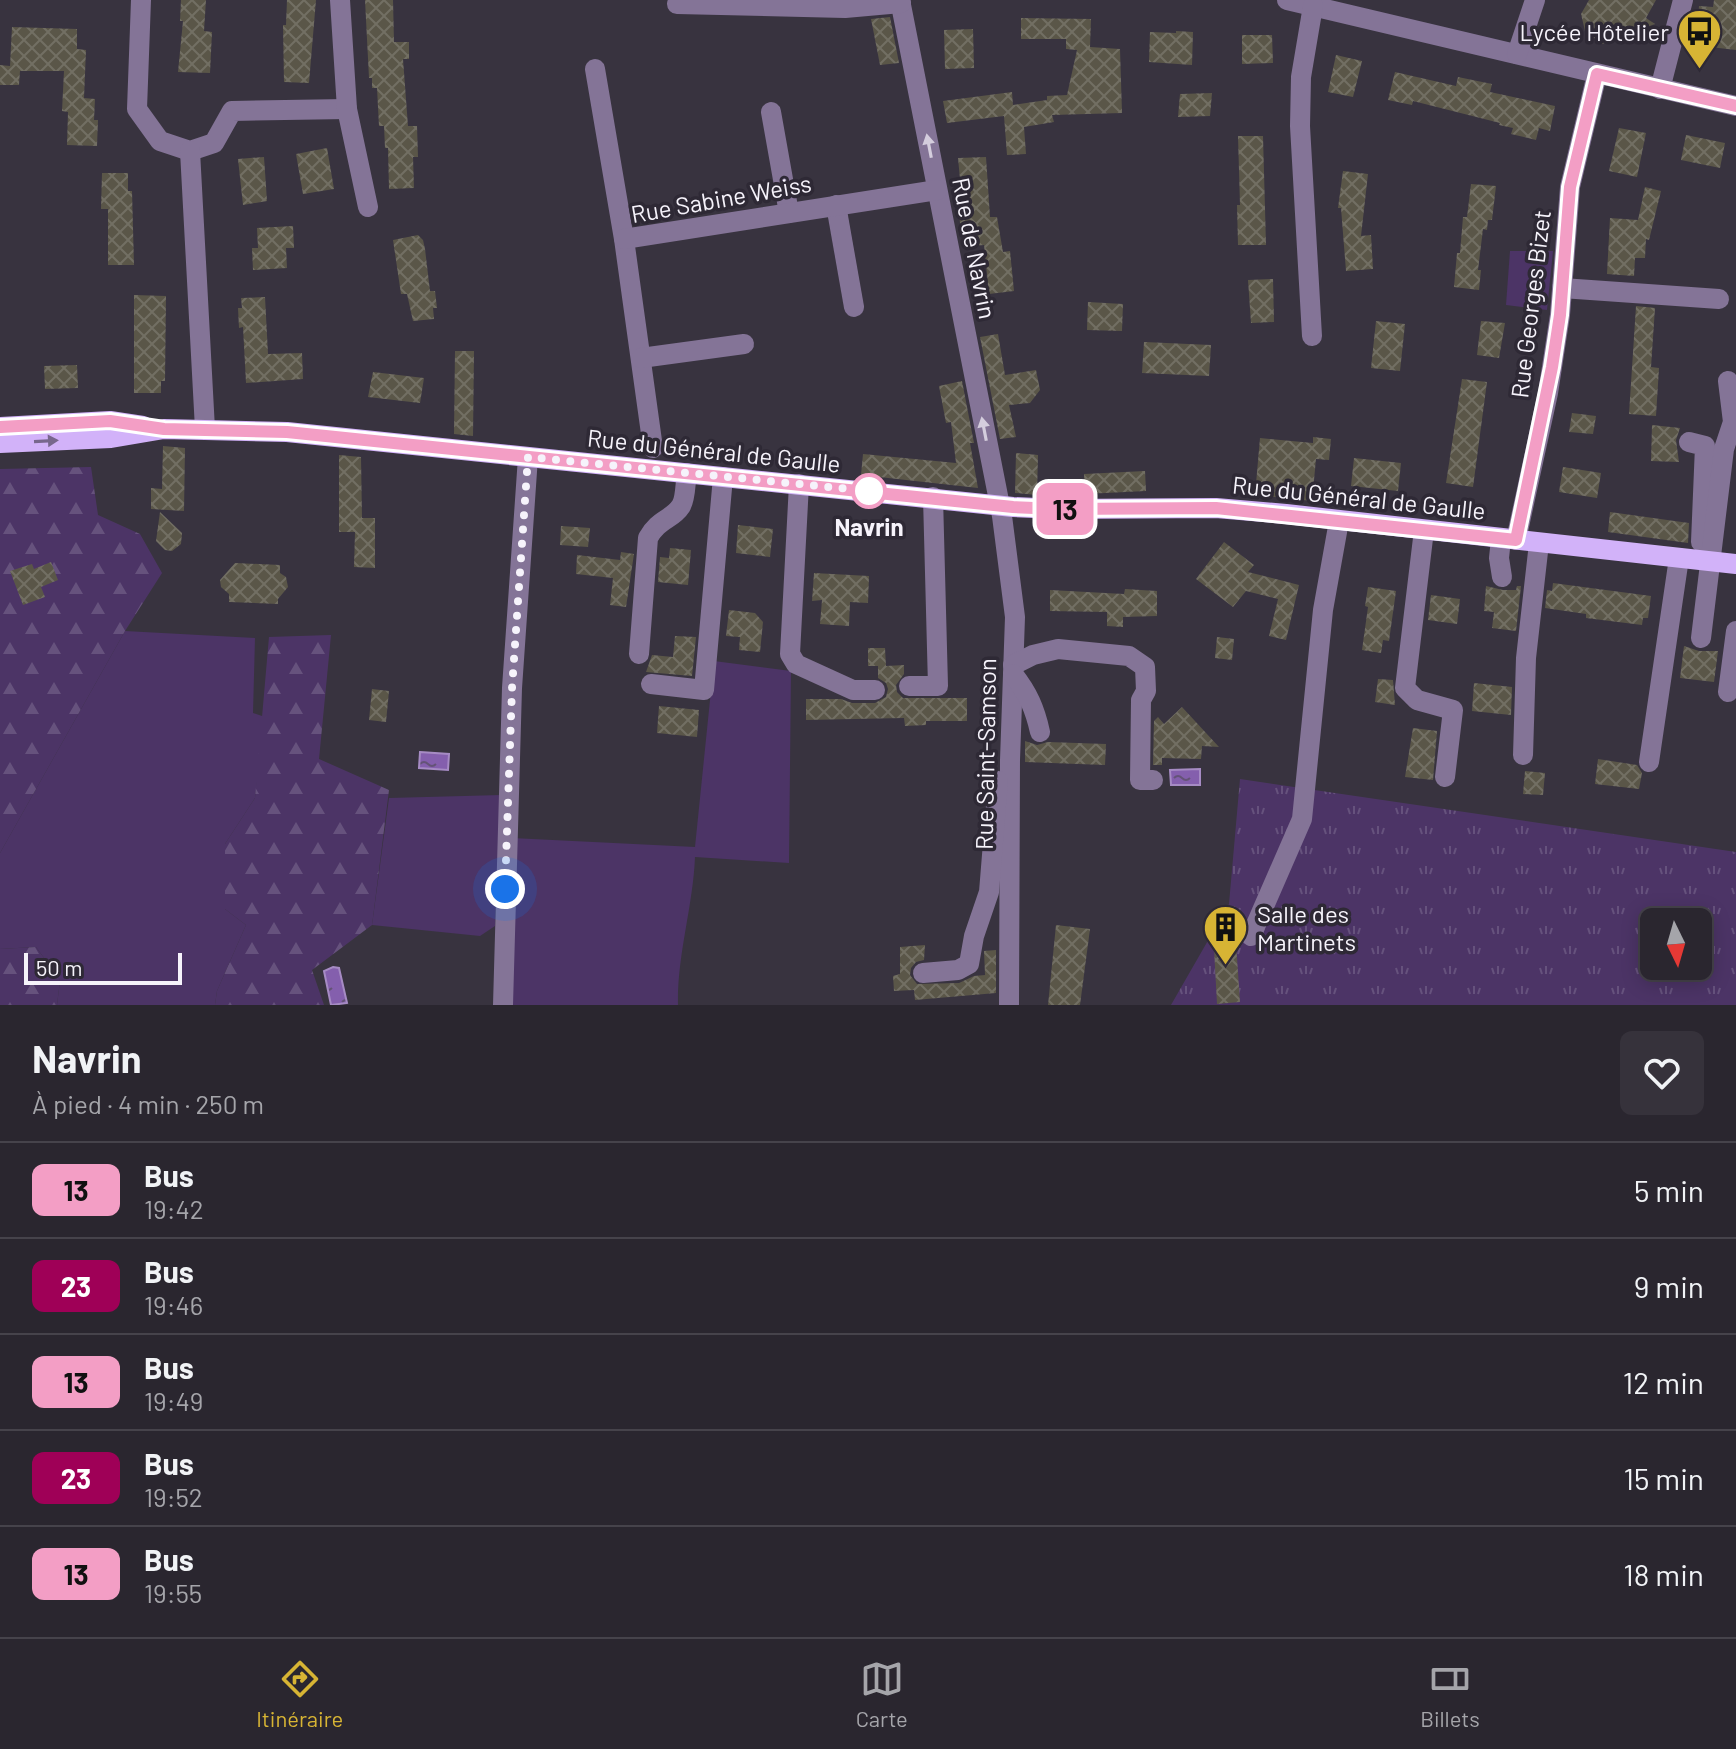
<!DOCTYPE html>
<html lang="fr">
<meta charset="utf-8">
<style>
body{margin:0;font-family:Barlow,sans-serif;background:#36323b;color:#f1f3f6;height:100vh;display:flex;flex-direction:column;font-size:30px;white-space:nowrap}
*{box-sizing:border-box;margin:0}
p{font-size:26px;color:#a5a5aa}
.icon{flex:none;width:44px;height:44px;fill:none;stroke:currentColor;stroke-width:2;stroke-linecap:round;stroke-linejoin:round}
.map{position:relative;height:1005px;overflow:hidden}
.sheet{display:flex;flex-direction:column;background:#2a262f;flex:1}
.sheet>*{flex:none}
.badge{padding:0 16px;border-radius:12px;font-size:28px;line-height:52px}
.needle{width:52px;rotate:175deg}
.buttons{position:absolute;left:1640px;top:908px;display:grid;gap:16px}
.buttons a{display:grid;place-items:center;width:72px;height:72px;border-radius:12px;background:#2a262f;box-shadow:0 4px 20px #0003,0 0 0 2px #46434b;font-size:40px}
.scale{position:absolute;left:24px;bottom:20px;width:158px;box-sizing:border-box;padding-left:8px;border:4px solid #f6f3fb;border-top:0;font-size:22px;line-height:28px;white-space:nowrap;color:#f6f3fb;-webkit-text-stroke:6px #2e2935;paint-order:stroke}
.you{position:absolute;width:40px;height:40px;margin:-20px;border:6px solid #fff;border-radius:50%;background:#1a73e8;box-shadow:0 0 0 12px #1a73e833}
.map>.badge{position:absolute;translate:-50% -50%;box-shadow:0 0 0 4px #fff}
.round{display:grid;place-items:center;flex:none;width:84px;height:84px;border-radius:12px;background:#36323b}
.summary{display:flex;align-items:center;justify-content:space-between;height:136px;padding:0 32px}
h1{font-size:38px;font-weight:700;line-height:60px}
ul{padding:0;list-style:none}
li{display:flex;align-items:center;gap:24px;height:96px;padding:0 32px;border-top:2px solid #46434b}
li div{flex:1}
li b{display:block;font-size:30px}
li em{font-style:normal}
li .badge{min-width:88px;font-weight:700;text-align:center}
.dock{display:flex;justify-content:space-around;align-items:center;height:112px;border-top:2px solid #46434b;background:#2a262f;font-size:22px;color:#a5a5aa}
.dock a{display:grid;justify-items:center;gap:4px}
.dock .selected{color:#d7b434}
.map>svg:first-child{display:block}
</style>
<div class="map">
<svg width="1736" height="1005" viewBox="0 0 1736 1005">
<defs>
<pattern id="forest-firs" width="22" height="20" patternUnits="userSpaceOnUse" patternTransform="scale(2)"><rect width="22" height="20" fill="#4c3466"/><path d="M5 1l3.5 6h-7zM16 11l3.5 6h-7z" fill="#66527d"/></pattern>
<pattern id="park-tufts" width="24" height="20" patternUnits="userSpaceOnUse" patternTransform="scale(2)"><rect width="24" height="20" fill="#4c3466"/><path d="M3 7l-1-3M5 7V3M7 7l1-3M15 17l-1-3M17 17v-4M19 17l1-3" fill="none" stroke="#66527d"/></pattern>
<pattern id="water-ripples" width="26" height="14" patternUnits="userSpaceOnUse" patternTransform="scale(2)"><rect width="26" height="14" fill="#845fad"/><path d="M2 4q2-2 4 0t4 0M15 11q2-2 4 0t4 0" fill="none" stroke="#645377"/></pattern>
<pattern id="building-cross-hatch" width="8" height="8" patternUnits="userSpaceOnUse" patternTransform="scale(2)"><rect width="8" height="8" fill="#5a5648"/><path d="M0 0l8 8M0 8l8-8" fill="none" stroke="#726f63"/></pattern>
</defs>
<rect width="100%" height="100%" fill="#38333f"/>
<g fill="#4c3466">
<path d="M 1510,251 L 1553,251 L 1547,310 L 1506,305 Z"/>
<path d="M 125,631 L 255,638 L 253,713 L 265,717 L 255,798 L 225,844 L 225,909 L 246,925 L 217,991 L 215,1005 L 57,1005 L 60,980 L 36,947 L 0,949 L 0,853 Z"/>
<path d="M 714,661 L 791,671 L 789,863 L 695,857 C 693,907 677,955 678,1005 L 508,1005 L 512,838 L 695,847 Z"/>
<path d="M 501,795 L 495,926 L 480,936 L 372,925 L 389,798 Z"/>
</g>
<g fill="url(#forest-firs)">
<path d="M 91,467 L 98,515 L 140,534 L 162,573 L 125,631 L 0,853 L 0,469 Z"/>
<path d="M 331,635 L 319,759 L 389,790 L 372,925 L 312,970 L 324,1005 L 215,1005 L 217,991 L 246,925 L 225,909 L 225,844 L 255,798 L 269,637 Z"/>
<path d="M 36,947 L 60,980 L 57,1005 L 0,1005 L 0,949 Z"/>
</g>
<path fill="url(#park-tufts)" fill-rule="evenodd" d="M 1240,779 L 1736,852 L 1736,1005 L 1171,1005 L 1229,904 ZM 1654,922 L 1698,922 L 1698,966 L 1654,966 Z"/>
<g fill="url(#water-ripples)" stroke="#a68bc4" stroke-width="2">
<path d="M 420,752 L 449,754 L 448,770 L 419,768 Z"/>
<path d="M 1200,769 L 1200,785 L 1171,785 L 1170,770 Z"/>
<path d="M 333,967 L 339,968 L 347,1003 L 331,1005 L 324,971 Z"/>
</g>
<g fill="url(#building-cross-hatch)">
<path d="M 181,0 L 206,0 L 204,31 L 212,32 L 210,73 L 178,72 L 183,21 L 180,21 Z"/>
<path d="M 287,0 L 316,0 L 309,83 L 284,82 L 283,25 L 286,25 Z"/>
<path d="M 365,0 L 393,0 L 394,42 L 409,42 L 409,59 L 403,59 L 408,126 L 417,126 L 418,157 L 413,157 L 414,188 L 389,189 L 388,148 L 385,148 L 384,126 L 379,126 L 377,88 L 372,88 L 372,78 L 369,78 Z"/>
<path d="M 1589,0 L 1656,0 L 1646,18 L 1655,24 L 1602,44 L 1585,31 L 1581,14 Z"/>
<path d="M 1714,0 L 1736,0 L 1736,50 L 1710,47 L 1711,32 L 1697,31 L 1699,6 L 1713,7 Z"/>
<path d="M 890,17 L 899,63 L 880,65 L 871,19 Z"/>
<path d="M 1021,18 L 1091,19 L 1090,47 L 1120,49 L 1122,113 L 1052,115 L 1054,122 L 1024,127 L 1026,154 L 1007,155 L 1004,116 L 947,123 L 943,101 L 1012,92 L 1013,105 L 1047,100 L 1047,96 L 1067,95 L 1077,50 L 1066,49 L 1066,39 L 1021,39 Z"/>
<path d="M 12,27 L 77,29 L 77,49 L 86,50 L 84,98 L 95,99 L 94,120 L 98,120 L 97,146 L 67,145 L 68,112 L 62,111 L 64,71 L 20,71 L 19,85 L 0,85 L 0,65 L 10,66 Z"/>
<path d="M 973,29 L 974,68 L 945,69 L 944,30 Z"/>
<path d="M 1176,31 L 1193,32 L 1192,65 L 1149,62 L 1150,32 L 1176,33 Z"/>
<path d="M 1242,35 L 1272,35 L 1273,63 L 1242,64 Z"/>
<path d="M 1336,55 L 1362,61 L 1353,97 L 1328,92 Z"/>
<path d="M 1395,72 L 1456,86 L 1458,77 L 1492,84 L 1490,92 L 1555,106 L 1550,131 L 1539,128 L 1536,140 L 1511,134 L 1513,128 L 1499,125 L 1500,123 L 1413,101 L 1412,105 L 1388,100 Z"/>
<path d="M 1212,93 L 1210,116 L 1178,117 L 1180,94 Z"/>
<path d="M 1619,128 L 1646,133 L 1637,177 L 1609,171 Z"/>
<path d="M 1686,135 L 1725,143 L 1720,168 L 1681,160 Z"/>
<path d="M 1238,136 L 1263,136 L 1266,245 L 1238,245 L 1237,205 L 1240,205 Z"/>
<path d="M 327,148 L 334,189 L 303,194 L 296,154 Z"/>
<path d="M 264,157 L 267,201 L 243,205 L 238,159 Z"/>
<path d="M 986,157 L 990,217 L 997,217 L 1003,252 L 1010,251 L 1014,291 L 989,294 L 984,245 L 962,247 L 959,211 L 963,211 L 958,158 Z"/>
<path d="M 1343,171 L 1368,174 L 1361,236 L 1371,235 L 1373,269 L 1346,271 L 1341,208 L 1338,208 Z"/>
<path d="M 102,173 L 128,173 L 128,191 L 132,191 L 134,265 L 108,265 L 108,209 L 101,209 Z"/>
<path d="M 1471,184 L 1496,186 L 1492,220 L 1488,220 L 1487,230 L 1483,229 L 1478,270 L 1481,270 L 1479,290 L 1454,287 L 1457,253 L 1460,253 L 1463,217 L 1467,217 Z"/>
<path d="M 1645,187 L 1661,191 L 1649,240 L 1646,239 L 1645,258 L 1635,258 L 1634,276 L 1607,274 L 1610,218 L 1638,220 Z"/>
<path d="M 293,226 L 294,248 L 286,248 L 287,268 L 253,270 L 252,248 L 258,248 L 257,228 Z"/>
<path d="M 418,235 L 423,240 L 425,249 L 430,291 L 435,291 L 437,308 L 433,308 L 434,319 L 413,321 L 407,294 L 401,294 L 393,240 Z"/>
<path d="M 1273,279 L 1274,322 L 1251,323 L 1248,280 Z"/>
<path d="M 134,295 L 166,296 L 165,381 L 161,381 L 161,393 L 134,393 Z"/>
<path d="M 265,297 L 268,354 L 302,353 L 303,379 L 246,383 L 243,327 L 239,328 L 238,308 L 242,308 L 241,298 Z"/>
<path d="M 1088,302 L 1123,304 L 1122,331 L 1087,330 Z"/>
<path d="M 1636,306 L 1655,308 L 1651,367 L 1659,368 L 1656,416 L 1629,414 Z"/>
<path d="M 1376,321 L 1405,324 L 1400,371 L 1371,368 Z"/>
<path d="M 1481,321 L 1505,323 L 1499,358 L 1477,355 Z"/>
<path d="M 998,334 L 1005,375 L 1036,370 L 1040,390 L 1030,403 L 1009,405 L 1016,437 L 1000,439 L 980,337 Z"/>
<path d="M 1144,342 L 1211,345 L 1209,376 L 1142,373 Z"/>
<path d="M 455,351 L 474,351 L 473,436 L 454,434 Z"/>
<path d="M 77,365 L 78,388 L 45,389 L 44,366 Z"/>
<path d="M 373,372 L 424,378 L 420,403 L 368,397 Z"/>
<path d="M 1462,379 L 1487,382 L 1473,487 L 1446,483 Z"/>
<path d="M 962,381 L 974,443 L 970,443 L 978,488 L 861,475 L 863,454 L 956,463 L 951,422 L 946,423 L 939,386 Z"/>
<path d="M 1572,413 L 1596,416 L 1593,434 L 1569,432 Z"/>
<path d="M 1652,425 L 1680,428 L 1676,440 L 1679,462 L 1651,461 Z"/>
<path d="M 1313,437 L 1331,439 L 1329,460 L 1316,459 L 1312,501 L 1255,495 L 1260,438 L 1313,443 Z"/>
<path d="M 163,446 L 185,448 L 184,511 L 151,509 L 151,488 L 162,489 Z"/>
<path d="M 1016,453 L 1038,455 L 1037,495 L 1015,493 Z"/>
<path d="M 339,455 L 361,457 L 362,518 L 375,518 L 375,568 L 354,567 L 355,532 L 339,532 Z"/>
<path d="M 1354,458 L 1401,463 L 1398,491 L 1351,486 Z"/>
<path d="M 1563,467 L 1601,473 L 1597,498 L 1559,492 Z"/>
<path d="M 1145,471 L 1146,491 L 1085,494 L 1084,474 Z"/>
<path d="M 160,512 L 182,533 L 181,544 L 172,551 L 165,550 L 156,541 Z"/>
<path d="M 1610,512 L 1689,523 L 1688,543 L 1608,532 Z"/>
<path d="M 738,525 L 773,529 L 770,557 L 736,553 Z"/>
<path d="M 561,526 L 590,528 L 588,547 L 560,545 Z"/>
<path d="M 1224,542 L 1254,565 L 1248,572 L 1299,585 L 1286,640 L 1269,636 L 1278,599 L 1246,591 L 1233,607 L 1196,579 Z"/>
<path d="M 670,548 L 691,550 L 688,585 L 658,582 L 660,557 L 669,558 Z"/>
<path d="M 621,552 L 634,554 L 626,607 L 610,605 L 613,578 L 576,574 L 577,555 L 620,560 Z"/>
<path d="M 51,562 L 58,580 L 41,587 L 45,597 L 23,605 L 10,571 L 32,564 L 34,569 Z"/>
<path d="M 235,563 L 280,565 L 280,573 L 286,577 L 288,587 L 278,599 L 278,604 L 229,602 L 229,594 L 221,587 L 220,580 Z"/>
<path d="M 814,573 L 869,576 L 868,603 L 850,602 L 849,626 L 820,624 L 822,600 L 812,601 Z"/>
<path d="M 1553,583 L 1651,596 L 1648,618 L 1643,618 L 1642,625 L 1586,618 L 1586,614 L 1545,608 L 1547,590 L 1552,591 Z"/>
<path d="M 1486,586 L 1503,590 L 1516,590 L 1517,586 L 1521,586 L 1516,631 L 1492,628 L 1494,612 L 1484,611 Z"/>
<path d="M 1368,587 L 1396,591 L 1389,641 L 1383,640 L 1381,653 L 1362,650 L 1368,607 L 1365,606 Z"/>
<path d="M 1125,589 L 1157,591 L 1157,616 L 1123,617 L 1123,627 L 1107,626 L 1107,612 L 1050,611 L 1050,590 L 1124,594 Z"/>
<path d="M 1431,595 L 1460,599 L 1457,624 L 1428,620 Z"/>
<path d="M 729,610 L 755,613 L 763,622 L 760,652 L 739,650 L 740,637 L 726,636 Z"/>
<path d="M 675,636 L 696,637 L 692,676 L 646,672 L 652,655 L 673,657 Z"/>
<path d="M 1217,637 L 1234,639 L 1232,660 L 1215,658 Z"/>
<path d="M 1684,646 L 1699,651 L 1718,651 L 1714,682 L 1680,678 Z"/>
<path d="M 868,648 L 885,648 L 886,666 L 904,665 L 904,674 L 896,685 L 897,692 L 903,698 L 967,698 L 967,721 L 926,721 L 926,725 L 905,726 L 904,718 L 806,720 L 806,699 L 841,699 L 852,703 L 875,703 L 886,697 L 888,689 L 886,683 L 878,678 L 878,666 L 868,666 Z"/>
<path d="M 1378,679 L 1393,680 L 1395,705 L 1375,702 Z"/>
<path d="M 1474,683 L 1512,687 L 1511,715 L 1472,711 Z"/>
<path d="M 372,689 L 389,691 L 386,722 L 369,720 Z"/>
<path d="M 659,706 L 699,710 L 697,737 L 657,733 Z"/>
<path d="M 1182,707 L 1219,747 L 1202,746 L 1201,759 L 1162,758 L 1162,765 L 1153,765 L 1154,721 L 1158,717 L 1164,724 Z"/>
<path d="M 1413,728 L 1437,731 L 1433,780 L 1405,777 Z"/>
<path d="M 1025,741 L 1037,745 L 1048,742 L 1106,744 L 1105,765 L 1025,762 Z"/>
<path d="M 1598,759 L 1637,765 L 1642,773 L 1639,789 L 1595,784 Z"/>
<path d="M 1525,771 L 1545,773 L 1543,795 L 1523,794 Z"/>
<path d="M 1056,925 L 1090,929 L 1080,1005 L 1048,1005 Z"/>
<path d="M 1235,928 L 1240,1002 L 1217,1004 L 1213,930 Z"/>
<path d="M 925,945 L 924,960 L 916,962 L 911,968 L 910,975 L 917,984 L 959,983 L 974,976 L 985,975 L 984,951 L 996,950 L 996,993 L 915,1000 L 914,990 L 894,991 L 893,976 L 900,974 L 900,947 Z"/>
</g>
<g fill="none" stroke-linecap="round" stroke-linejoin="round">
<g stroke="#847497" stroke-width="20">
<path d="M 141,0 L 137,109 L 160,141 L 190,151 L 214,143 L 232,111 L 347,109"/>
<path d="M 340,0 L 347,109 L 368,207"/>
<path d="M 900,0 L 1002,516 L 1015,617 L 1010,760 L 1009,1005"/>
<path d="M 1287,0 L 1736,106"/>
<path d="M 677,4 L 845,8 L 901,3"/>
<path d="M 1517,54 L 1535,0"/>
<path d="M 595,69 L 624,239 L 653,448"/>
<path d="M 1660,89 L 1683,0"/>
<path d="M 771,112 L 789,213"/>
<path d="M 190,151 L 205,429"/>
<path d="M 836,205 L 854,307"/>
<path d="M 624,239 L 937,190"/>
<path d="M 1562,288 L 1719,299"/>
<path d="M 1312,336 L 1300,126 L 1301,77 L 1313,6"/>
<path d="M 641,358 L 744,344"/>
<path d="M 1689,442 L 1705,446 L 1701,542"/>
<path d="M 799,484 L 790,654 L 796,664 L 853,690 L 875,690"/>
<path d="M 1424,530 L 1405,688 L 1417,700 L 1453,710 L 1445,777"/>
<path d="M 1501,539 L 1499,558 L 1502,577"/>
<path d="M 1516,540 L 1548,393 L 1560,315 L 1570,187 L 1597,74"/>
<path d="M 1701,638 L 1724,449 L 1733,422 L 1728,381"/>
<path d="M 639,654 L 648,538 C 658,519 672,520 681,506 C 686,498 685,483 687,473"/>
<path d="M 1013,665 L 1033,655 L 1058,649 L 1129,656 L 1145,667 L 1146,691 L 1141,700 L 1140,780 L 1153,780"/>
<path d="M 1013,674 C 1028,693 1035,709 1040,732"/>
<path d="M 651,684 L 704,690 L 723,477"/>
<path d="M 909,686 L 938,686 L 933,497"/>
<path d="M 1728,692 L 1736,631"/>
<path d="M 1523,755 L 1526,658 L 1539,543"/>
<path d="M 1649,762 L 1679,558"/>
<path d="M 1251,936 L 1302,819 L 1323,610 L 1339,521"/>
<path d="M 923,973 L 958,970 L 969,964 L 974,936 L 989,892 L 998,781"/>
<path d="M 503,1005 L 512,688 L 528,457"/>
</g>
<g stroke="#d2b2f9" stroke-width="20">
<path d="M 0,427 L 110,421 L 143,426"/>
<path d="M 0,443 L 111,438 L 164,429 L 287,432 L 1013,507 L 1058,509 L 1216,508 L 1286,514 L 1736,564"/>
</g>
</g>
<defs><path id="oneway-solid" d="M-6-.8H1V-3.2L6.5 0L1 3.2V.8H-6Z" transform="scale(2)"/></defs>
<g fill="#d4cddd">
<use href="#oneway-solid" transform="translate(929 146) rotate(-101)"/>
<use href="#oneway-solid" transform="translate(984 429) rotate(-101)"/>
</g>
<use fill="#78678d" href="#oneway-solid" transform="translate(46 441) rotate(-3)"/>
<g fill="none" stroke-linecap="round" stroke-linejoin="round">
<defs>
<path id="line" d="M 0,427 L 110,421 L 164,429 L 287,432 L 1013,507 L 1058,509 L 1216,508 L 1516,540 L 1552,367 L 1560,315 L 1570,187 L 1597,74 L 1736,106"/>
</defs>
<use href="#line" stroke="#fff" stroke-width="18"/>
<use href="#line" stroke="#f39ec5" stroke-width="12"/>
<path stroke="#f6f3fb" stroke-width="8" stroke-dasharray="0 14.4" d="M 505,889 L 512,688 L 528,457 L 879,492 L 869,491"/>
</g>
<defs>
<symbol id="bus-pin" viewBox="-11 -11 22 30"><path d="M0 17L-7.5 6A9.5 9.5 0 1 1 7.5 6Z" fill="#d7b434" stroke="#2e2935"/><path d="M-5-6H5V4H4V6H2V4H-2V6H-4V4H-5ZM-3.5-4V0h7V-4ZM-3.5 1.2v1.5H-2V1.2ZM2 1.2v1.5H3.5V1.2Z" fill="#111"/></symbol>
<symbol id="building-pin" viewBox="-11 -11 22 30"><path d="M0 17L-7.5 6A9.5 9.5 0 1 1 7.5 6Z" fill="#d7b434" stroke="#2e2935"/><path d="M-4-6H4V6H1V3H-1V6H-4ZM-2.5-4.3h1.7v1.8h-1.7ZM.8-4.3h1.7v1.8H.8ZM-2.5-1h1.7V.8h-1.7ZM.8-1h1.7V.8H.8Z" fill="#111"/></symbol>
</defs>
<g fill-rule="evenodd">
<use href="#bus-pin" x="1674" y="6" width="51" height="69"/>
<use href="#building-pin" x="1200" y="902" width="51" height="69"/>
</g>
<circle fill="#fff" stroke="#f39ec5" stroke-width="4" cx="869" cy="491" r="16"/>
<g text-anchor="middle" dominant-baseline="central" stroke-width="7" stroke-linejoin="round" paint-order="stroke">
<g font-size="24" fill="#f6f3fb" stroke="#2e2935" text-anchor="end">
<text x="1669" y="31">Lycée Hôtelier</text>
<text x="1257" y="913" text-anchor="start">Salle des<tspan x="1257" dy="28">Martinets</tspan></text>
</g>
<g font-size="24" fill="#f6f3fb" stroke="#2e2935">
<text transform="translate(721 198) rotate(-10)">Rue Sabine Weiss</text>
<text transform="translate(975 248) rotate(79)">Rue de Navrin</text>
<text transform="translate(1530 304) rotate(-83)">Rue Georges Bizet</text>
<text transform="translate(714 450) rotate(6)">Rue du Général de Gaulle</text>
<text transform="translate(1359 497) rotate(6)">Rue du Général de Gaulle</text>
<text transform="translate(985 754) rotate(-89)">Rue Saint-Samson</text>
</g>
<g font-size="24" font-weight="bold" fill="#f6f3fb" stroke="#2e2935">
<text x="869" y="526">Navrin</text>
</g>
</g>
</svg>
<div class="buttons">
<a><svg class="needle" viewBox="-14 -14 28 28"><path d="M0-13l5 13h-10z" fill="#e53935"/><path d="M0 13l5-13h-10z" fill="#a5a5aa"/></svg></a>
</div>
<div class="scale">50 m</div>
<div class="you" style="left:505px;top:889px"></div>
<b class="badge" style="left:1065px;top:509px;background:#f39ec5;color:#111">13</b>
</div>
<section class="sheet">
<div class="summary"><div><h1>Navrin</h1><p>À pied · 4 min · 250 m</p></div><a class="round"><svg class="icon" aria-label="heart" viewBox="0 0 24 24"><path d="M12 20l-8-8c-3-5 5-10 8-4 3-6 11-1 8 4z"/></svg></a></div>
<ul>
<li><span class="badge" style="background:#f39ec5;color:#111">13</span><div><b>Bus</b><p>19:42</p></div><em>5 min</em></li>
<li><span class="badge" style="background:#9f0057;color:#fff">23</span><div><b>Bus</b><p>19:46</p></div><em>9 min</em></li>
<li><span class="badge" style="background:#f39ec5;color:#111">13</span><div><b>Bus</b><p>19:49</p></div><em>12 min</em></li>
<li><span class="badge" style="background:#9f0057;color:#fff">23</span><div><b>Bus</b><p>19:52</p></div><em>15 min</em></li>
<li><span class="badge" style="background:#f39ec5;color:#111">13</span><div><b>Bus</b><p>19:55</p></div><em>18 min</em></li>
</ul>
</section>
<nav class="dock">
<a class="selected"><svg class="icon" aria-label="directions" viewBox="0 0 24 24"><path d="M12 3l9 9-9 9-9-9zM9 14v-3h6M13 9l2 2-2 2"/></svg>Itinéraire</a>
<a><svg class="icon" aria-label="map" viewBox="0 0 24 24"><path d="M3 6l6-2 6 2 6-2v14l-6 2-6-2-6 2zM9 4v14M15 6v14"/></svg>Carte</a>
<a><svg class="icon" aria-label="tickets" viewBox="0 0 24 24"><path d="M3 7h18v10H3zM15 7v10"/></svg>Billets</a>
</nav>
